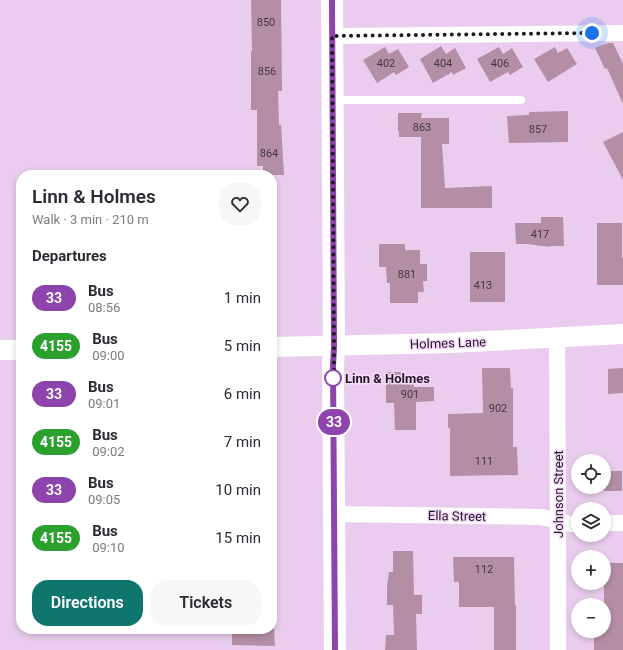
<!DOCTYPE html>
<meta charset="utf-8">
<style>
body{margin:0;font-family:Roboto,sans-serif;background:#f7f7f7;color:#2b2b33;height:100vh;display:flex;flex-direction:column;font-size:15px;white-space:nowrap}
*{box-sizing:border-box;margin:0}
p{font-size:13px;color:#7c7c81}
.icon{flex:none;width:22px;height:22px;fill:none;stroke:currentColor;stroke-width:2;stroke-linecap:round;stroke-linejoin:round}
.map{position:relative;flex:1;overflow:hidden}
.drawer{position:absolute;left:16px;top:170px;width:261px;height:464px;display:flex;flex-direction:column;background:#fff;border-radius:16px;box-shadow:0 2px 6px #0003}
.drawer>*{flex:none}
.badge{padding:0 8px;border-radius:13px;font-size:14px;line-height:26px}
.controls{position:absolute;left:571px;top:454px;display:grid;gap:8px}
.controls a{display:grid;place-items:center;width:40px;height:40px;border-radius:50%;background:#fff;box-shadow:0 2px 6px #0003;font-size:20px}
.you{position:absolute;width:20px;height:20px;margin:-10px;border:3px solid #fff;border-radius:50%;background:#1a73e8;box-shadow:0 0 0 6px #1a73e833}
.map>.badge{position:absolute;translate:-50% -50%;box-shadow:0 0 0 2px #fff}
h2{padding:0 16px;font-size:15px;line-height:36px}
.round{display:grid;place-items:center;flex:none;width:42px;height:42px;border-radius:16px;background:#f7f7f7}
.summary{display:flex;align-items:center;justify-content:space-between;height:68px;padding:0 16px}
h1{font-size:19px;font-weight:600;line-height:30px}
.primary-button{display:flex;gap:8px;margin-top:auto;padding:8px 16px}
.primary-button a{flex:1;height:46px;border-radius:16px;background:#0f766e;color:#fff;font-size:16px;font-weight:600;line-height:46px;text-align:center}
.primary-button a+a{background:#f7f7f7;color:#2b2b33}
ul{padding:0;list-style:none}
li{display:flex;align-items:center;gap:12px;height:48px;padding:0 16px}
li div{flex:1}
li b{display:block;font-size:15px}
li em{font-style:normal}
li .badge{min-width:44px;font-weight:700;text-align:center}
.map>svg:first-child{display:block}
</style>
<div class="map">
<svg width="623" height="650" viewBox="0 0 623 650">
<rect width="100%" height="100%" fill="#eacdee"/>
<g fill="#b48ea5">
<path d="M 251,0 L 281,0 L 282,91 L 278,91 L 279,125 L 281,125 L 284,175 L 263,175 L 263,166 L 257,166 L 257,110 L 251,110 L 251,51 L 252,51 Z"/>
<path d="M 608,43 L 613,43 L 623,64 L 623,104 L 607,68 L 605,69 L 595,48 Z"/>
<path d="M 441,46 L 446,54 L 455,48 L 466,68 L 453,75 L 452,72 L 433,83 L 420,59 Z"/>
<path d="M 385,47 L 389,54 L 398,49 L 409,67 L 396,75 L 394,72 L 377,83 L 363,60 Z"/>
<path d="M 499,47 L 503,54 L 512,48 L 523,67 L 510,75 L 508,72 L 490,82 L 477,59 Z"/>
<path d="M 555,47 L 558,53 L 567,48 L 577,64 L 548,82 L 534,59 Z"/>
<path d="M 568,111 L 568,142 L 509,143 L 507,116 L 529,115 L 529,112 Z"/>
<path d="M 398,113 L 422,113 L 421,118 L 449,118 L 449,144 L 442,144 L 445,188 L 492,186 L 492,208 L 421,208 L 421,137 L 399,137 L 399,131 L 398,131 Z"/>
<path d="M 623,132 L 623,180 L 603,142 Z"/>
<path d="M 541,217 L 563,217 L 564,246 L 550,246 L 550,247 L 527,244 L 516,244 L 515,223 L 541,223 Z"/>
<path d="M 597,223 L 622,223 L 622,258 L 623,258 L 623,285 L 597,285 Z"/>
<path d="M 379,244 L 405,244 L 405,250 L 420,250 L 420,264 L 427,264 L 427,281 L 423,281 L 424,292 L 418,292 L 418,303 L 390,303 L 390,283 L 387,283 L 386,267 L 379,267 Z"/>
<rect x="470" y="252" width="35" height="50"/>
<path d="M 482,368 L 510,368 L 511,388 L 513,388 L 513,447 L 517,447 L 518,475 L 450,476 L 450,428 L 448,428 L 448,414 L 483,413 Z"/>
<path d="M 623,368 L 623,393 L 608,394 L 608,369 Z"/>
<path d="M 386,372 L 405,372 L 405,379 L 413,379 L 414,387 L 434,387 L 434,401 L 416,402 L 416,430 L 395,430 L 394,403 L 386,403 Z"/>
<rect x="604" y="471" width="18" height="20"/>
<path d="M 393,551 L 413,551 L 414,595 L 422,595 L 422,614 L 416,614 L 417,650 L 385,650 L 386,635 L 394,635 L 393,605 L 387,605 L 387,586 L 389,572 L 393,572 Z"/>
<path d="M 453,557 L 514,557 L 515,606 L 516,606 L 516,650 L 494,650 L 494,607 L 459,607 L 459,582 L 454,582 Z"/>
<path d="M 604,563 L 623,563 L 623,650 L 594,650 L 594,631 L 604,631 Z"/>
<path d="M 232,629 L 274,629 L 275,646 L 232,645 Z"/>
</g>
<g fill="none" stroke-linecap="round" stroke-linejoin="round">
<path stroke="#fff" stroke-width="8" d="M 334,100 L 521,100"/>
<g stroke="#fff" stroke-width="16">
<path d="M 332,36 L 623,33"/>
<path d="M 557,338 L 558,521 L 558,650"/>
<path d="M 335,514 L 541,517 L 571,524 L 578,524"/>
<path d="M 604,523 L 623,523"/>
</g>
<g stroke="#fff" stroke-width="20">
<path d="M 272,347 L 450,343 L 623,334"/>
<path d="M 0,350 L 21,350"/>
</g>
<path stroke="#fff" stroke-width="22" d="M 332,0 L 334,347 L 333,366 L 335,650"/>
</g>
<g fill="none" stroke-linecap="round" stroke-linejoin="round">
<defs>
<path id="line" d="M 332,0 L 334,347 L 333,366 L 335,650"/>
</defs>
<use href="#line" stroke="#fff" stroke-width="9"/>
<use href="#line" stroke="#8e44ad" stroke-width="6"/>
<path stroke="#221824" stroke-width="4" stroke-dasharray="0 7.2" d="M 333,378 L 334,381 L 334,347 L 332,36 L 592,33"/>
</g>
<circle fill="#fff" stroke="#8e44ad" stroke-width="2" cx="333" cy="378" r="8"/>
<g text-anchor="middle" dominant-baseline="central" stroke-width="3" stroke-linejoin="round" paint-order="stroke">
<g font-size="11" fill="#463644">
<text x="266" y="22">850</text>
<text x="386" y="63">402</text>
<text x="443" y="63">404</text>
<text x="500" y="63">406</text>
<text x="267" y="71">856</text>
<text x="422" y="127">863</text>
<text x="538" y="129">857</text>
<text x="269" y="153">864</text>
<text x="540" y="234">417</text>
<text x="407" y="274">881</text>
<text x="483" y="285">413</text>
<text x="410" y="394">901</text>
<text x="498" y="408">902</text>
<text x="484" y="461">111</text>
<text x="484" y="569">112</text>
</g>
<g font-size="13" fill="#221824" stroke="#f7dafc">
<text transform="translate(448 343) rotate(-2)">Holmes Lane</text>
<text transform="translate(558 494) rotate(-90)">Johnson Street</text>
<text transform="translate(457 516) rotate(1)">Ella Street</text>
</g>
<g font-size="13" font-weight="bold" fill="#221824" stroke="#f7dafc" text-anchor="start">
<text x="345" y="378">Linn &amp; Holmes</text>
</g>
</g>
</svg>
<div class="controls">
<a><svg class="icon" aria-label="locate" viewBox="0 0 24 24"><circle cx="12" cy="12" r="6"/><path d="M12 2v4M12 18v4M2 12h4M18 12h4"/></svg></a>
<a><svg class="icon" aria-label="layers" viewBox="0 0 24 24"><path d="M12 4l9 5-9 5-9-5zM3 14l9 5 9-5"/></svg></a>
<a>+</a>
<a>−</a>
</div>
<div class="you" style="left:592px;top:33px"></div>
<b class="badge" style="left:334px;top:422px;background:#8e44ad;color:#fff">33</b>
<section class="drawer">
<div class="summary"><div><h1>Linn &amp; Holmes</h1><p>Walk · 3 min · 210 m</p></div><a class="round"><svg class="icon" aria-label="heart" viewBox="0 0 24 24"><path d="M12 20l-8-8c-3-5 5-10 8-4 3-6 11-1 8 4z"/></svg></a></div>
<h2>Departures</h2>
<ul>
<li><span class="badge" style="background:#8e44ad;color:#fff">33</span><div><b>Bus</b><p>08:56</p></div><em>1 min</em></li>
<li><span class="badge" style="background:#2ca02c;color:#fff">4155</span><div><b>Bus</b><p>09:00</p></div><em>5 min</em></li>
<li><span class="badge" style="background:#8e44ad;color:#fff">33</span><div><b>Bus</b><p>09:01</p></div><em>6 min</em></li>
<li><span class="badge" style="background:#2ca02c;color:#fff">4155</span><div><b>Bus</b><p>09:02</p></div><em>7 min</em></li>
<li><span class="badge" style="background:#8e44ad;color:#fff">33</span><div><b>Bus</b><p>09:05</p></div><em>10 min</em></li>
<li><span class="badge" style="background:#2ca02c;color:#fff">4155</span><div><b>Bus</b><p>09:10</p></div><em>15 min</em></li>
</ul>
<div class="primary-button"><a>Directions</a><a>Tickets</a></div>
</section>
</div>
